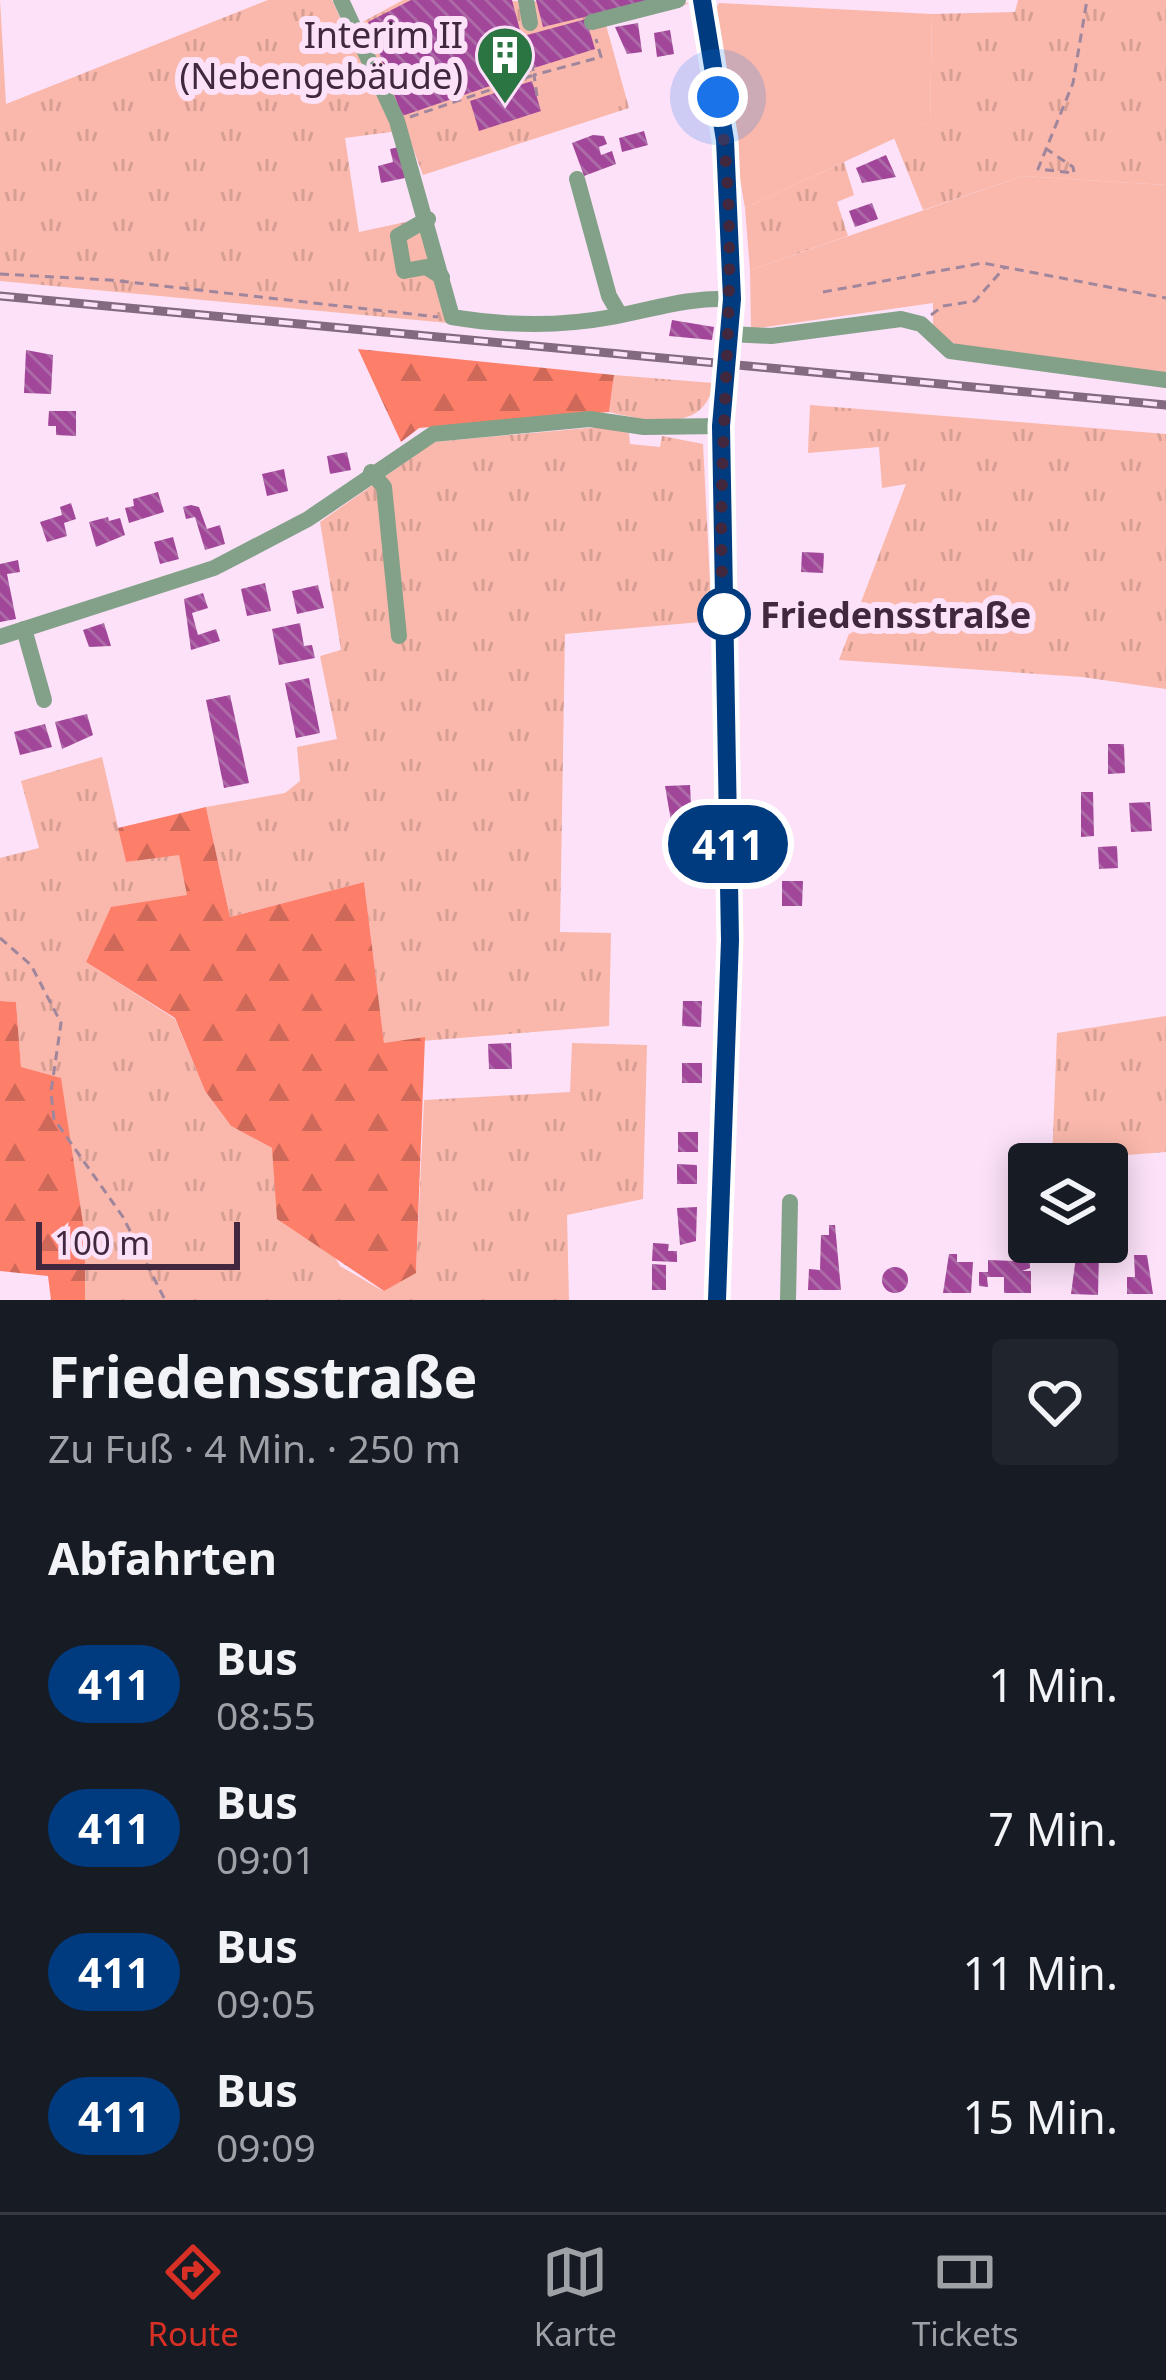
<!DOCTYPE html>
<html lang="de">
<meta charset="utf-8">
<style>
body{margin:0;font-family:"Noto Sans",sans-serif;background:#20242c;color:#f1f3f6;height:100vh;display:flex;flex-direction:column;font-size:45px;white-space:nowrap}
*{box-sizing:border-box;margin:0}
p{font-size:39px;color:#9ea1a6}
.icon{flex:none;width:66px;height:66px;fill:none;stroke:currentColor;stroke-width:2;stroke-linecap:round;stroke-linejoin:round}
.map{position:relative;height:1300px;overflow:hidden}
.drawer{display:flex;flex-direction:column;background:#171b24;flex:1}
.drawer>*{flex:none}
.badge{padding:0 24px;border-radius:39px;font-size:42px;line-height:78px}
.fabs{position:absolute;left:1008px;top:1143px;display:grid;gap:24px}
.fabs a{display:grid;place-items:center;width:120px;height:120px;border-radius:12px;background:#171b24;box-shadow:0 6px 30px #0003;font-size:60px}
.scale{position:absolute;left:36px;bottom:30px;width:204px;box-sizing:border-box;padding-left:12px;border:6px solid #42283f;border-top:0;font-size:33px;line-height:42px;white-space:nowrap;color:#42283f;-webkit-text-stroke:9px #fce1f8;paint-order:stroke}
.you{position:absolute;width:60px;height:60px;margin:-30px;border:9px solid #fff;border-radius:50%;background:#1a73e8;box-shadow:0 0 0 18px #1a73e833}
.map>.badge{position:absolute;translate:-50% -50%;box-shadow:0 0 0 6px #fff}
h2{padding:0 48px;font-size:45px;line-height:108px}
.round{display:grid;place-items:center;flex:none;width:126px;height:126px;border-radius:12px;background:#20242c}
.head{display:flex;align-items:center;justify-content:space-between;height:204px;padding:0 48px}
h1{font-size:57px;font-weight:700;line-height:90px}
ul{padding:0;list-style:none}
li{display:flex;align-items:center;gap:36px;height:144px;padding:0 48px}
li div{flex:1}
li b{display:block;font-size:45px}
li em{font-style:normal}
li .badge{min-width:132px;font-weight:700;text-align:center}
.tab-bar{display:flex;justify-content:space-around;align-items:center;height:168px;border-top:3px solid #363941;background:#171b24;font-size:33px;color:#9ea1a6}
.tab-bar a{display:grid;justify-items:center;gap:6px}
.tab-bar .selected{color:#d93025}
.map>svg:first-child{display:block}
</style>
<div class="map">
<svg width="1166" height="1300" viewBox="0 0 1166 1300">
<defs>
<pattern id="grass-tufts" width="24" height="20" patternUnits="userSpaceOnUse" patternTransform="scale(3)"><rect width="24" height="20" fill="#f9b8ab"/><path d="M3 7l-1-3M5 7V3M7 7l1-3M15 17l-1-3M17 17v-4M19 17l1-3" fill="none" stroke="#d79e94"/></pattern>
<pattern id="forest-firs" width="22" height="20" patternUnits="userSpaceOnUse" patternTransform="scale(3)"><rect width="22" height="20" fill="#fd7f6a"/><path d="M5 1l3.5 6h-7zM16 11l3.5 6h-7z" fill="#ce6859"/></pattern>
<pattern id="building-back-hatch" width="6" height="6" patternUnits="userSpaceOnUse" patternTransform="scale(3)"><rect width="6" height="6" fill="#a14699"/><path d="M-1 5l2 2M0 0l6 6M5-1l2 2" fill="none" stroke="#ac6aa6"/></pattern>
</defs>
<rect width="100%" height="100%" fill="#fce1f8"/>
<g fill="url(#grass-tufts)">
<path d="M 0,0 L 6,104 L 268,0 L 332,0 L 346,31 L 403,0 L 691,3 L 606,25 L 629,108 L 423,175 L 406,130 L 345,138 L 359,232 L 415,220 L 459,324 L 0,281 Z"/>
<path d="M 1018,0 L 1166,0 L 1166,185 L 1023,176 L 923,210 L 894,138 L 930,122 L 932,14 L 1015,12 Z"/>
<path d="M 844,162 L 854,195 L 837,202 L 848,236 L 750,270 L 745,208 Z"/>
<path d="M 614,375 L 713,383 C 706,434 647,421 609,412 Z"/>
<path d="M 810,405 L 1166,434 L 1166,689 L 1082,677 L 839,660 L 906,484 L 882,488 L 879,447 L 808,453 Z"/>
<path d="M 599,427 L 629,433 L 630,444 L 660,447 L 662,436 L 703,444 L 712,621 L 565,634 L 560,932 L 611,933 L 609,1026 L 384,1044 L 364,882 L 230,917 L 206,807 L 285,793 L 300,781 L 297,747 L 337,739 L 320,656 L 341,650 L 320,522 L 434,442 Z"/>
<path d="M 102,757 L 126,862 L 179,854 L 188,896 L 111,908 L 86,962 L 175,1019 L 205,1091 L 231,1126 L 272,1148 L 340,1266 L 383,1291 L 416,1272 L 424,1100 L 570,1092 L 572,1043 L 647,1045 L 643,1199 L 567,1215 L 569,1300 L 85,1300 L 85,1237 L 75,1196 L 21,1068 L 16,1002 L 0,1001 L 0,858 L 39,848 L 21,781 Z"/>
<path d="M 1166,1016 L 1166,1152 L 1052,1161 L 1057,1033 Z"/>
</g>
<g fill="url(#forest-firs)">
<path d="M 358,349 L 614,375 L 609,412 L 419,428 L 401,442 Z"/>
<path d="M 206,807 L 230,917 L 364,882 L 384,1043 L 425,1037 L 416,1273 L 384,1291 L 277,1219 L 272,1148 L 231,1126 L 205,1091 L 175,1018 L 86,962 L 111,907 L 187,895 L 179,855 L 126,862 L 118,828 Z"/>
<path d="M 0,1001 L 16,1002 L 21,1067 L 61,1078 L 85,1237 L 85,1300 L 51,1300 L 48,1276 L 0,1271 Z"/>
</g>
<g fill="#f9b8ab">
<path d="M 719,3 L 932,14 L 930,122 L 745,208 L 712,14 Z"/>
<path d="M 602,26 L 624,105 L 552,128 L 534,68 L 594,49 L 589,29 Z"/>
<path d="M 1023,176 L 1166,185 L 1166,373 L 962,349 L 933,329 L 933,303 L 751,329 L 750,270 Z"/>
</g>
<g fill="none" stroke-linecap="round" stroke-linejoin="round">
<path stroke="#6fabbe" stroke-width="4.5" d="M 715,124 L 716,153"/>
</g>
<g fill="url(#building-back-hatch)">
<path d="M 411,0 L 512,0 L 531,72 L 402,116 L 368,22 Z"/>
<path d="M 536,0 L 647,0 L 647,2 L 543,27 Z"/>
<path d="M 586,19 L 595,49 L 534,68 L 527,35 Z"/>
<path d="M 638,23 L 642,52 L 627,54 L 615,27 Z"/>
<path d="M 670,30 L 674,54 L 657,57 L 654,33 Z"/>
<path d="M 532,81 L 541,111 L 479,131 L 470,101 Z"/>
<path d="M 644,131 L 648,145 L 622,152 L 619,138 Z"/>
<path d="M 593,135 L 604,136 L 607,144 L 599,147 L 601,155 L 612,151 L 616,164 L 584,176 L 572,143 Z"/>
<path d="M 399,147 L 405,178 L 381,183 L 378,166 L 393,162 L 390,149 Z"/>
<path d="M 886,155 L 896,177 L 862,183 L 856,168 Z"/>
<path d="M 872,203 L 878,219 L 855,227 L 849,211 Z"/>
<path d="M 672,320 L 714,327 L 712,340 L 669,336 Z"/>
<path d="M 26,350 L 53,355 L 51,394 L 24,393 Z"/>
<path d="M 49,411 L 76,411 L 76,436 L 56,435 L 56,426 L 48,426 Z"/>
<path d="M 347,452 L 351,470 L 330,474 L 327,456 Z"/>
<path d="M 284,469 L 288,491 L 267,496 L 262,474 Z"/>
<path d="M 158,492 L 164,512 L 129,523 L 125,508 L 134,506 L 133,499 Z"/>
<path d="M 71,503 L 76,519 L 64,523 L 67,536 L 47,542 L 40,522 L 62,515 L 60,507 Z"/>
<path d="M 191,505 L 199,507 L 207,529 L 220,525 L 225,544 L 205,550 L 195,517 L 186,519 L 183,507 Z"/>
<path d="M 108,517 L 109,521 L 120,518 L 125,535 L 96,547 L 89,522 Z"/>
<path d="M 173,537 L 179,559 L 160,564 L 154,542 Z"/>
<path d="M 802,552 L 824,553 L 823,573 L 801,572 Z"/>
<path d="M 18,560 L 20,572 L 7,574 L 16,619 L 0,622 L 0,564 Z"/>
<path d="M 265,583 L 271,611 L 247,616 L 241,589 Z"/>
<path d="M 318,585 L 324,608 L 297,614 L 292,591 Z"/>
<path d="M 203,593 L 208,608 L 192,613 L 198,635 L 216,629 L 220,641 L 191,650 L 184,599 Z"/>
<path d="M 104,623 L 111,646 L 89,647 L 83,630 Z"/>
<path d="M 300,623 L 304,646 L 312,645 L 315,658 L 279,665 L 272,629 Z"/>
<path d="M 309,678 L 320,733 L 296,738 L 285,683 Z"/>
<path d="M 230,695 L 249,783 L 224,788 L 206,700 Z"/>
<path d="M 87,714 L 93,735 L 62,749 L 55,722 Z"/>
<path d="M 45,724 L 52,747 L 20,755 L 14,732 Z"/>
<path d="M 1108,744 L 1124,744 L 1125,773 L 1108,774 Z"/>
<path d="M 690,785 L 693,843 L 675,844 L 665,786 Z"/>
<path d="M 1081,792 L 1093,792 L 1094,836 L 1081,837 Z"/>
<path d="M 1150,802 L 1152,831 L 1131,832 L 1129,803 Z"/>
<path d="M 1117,846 L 1118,868 L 1099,869 L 1098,847 Z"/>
<path d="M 782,881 L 803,881 L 802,906 L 782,906 Z"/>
<path d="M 683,1001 L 702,1001 L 701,1027 L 682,1026 Z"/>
<path d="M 511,1043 L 512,1069 L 489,1069 L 488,1044 Z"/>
<rect x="682" y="1063" width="20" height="20"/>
<rect x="678" y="1132" width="20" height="20"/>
<path d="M 677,1164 L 697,1165 L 697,1184 L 677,1184 Z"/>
<path d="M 697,1207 L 696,1241 L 680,1245 L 677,1208 Z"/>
<path d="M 829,1225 L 835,1225 L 841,1290 L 808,1290 L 809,1269 L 820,1270 L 821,1235 L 829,1235 Z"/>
<path d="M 1078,1242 L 1085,1242 L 1085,1253 L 1099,1253 L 1098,1295 L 1071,1294 Z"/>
<path d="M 653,1243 L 669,1244 L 668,1251 L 677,1251 L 677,1262 L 652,1261 Z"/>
<path d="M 1030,1251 L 1030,1268 L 1022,1271 L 1031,1271 L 1031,1293 L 1004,1293 L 1004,1277 L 987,1277 L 988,1287 L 979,1286 L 979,1272 L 988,1272 L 988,1260 L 1015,1261 L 1015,1253 Z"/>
<path d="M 949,1254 L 957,1254 L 957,1262 L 973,1262 L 971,1293 L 943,1293 Z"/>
<path d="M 1134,1255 L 1147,1255 L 1153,1294 L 1127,1294 L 1127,1277 L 1135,1277 Z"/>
<path d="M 652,1264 L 666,1265 L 666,1290 L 652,1290 Z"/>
<circle cx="895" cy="1280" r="13"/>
</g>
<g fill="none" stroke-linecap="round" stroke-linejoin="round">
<g stroke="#a0869d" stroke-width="3" stroke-dasharray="9 6" stroke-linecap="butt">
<path d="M 537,96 L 534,75 L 601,57 L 596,39"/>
<path d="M 410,117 L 534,75 L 529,48"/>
<path d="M 1045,148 L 1073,167 L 1074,173 L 1038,169 L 1073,83 L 1087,0"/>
<path d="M 0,274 L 110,280 L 438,317"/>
<path d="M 823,292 L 983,263 L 1166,298"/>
<path d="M 931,315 L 943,306 L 975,301 L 1005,267"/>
<path d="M 0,938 L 31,965 L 61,1023 L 51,1092 L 54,1119 L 123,1217 L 165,1300"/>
</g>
<g stroke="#83a189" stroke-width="16">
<path d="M 341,0 L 397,121 L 452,317 C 506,326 558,327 612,317 C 655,309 687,297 732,299"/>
<path d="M 526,0 L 530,23"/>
<path d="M 702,0 L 725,140 L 732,299 L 721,426 L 729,940 L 718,1300"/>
<path d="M 592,22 L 678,0"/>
<path d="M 577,179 L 609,296 L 620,315"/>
<path d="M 428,219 L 398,236 L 404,271 L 426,267 L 442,277"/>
<path d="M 730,334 L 771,336 L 901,319 L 921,324 L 950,351 L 1166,380"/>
<path d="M 371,472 L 384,487 L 399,636"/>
<path d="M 24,629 L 44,700"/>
<path d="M 0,637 L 214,568 L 308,519 L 433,434 L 590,419 L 644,427 L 721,426"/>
<path d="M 788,1300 L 790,1202"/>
</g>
<defs>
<path id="rail" d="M 0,296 L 1166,405"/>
</defs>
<use href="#rail" stroke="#846a81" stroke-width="9"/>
<use href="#rail" stroke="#fce1f8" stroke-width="4.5" stroke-dasharray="14" stroke-linecap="butt"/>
</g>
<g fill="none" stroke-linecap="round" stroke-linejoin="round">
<defs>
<path id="line" d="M 702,0 L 725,140 L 732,299 L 721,426 L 730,940 L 717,1300"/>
</defs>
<use href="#line" stroke="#fff" stroke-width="27"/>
<use href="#line" stroke="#003b80" stroke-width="18"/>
<path stroke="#42283f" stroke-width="12" stroke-dasharray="0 21.6" d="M 718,97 C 746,269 712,441 724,614"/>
</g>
<defs>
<symbol id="building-pin" viewBox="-11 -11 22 30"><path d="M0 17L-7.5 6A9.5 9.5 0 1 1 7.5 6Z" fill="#2b7543" stroke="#fce1f8"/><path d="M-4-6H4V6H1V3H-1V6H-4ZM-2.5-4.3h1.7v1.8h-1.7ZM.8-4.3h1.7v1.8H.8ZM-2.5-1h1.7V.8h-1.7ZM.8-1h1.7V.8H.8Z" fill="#fff"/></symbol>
</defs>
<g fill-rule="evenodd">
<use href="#building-pin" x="472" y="22" width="66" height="90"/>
</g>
<circle fill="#fff" stroke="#003b80" stroke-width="6" cx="724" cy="614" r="24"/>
<g text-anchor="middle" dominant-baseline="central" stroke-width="12" stroke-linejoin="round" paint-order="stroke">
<g font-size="36" fill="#42283f" stroke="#fce1f8" text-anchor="end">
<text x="463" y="34">Interim II<tspan x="463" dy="41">(Nebengebäude)</tspan></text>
</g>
<g font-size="36" font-weight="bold" fill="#42283f" stroke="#fce1f8" text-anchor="start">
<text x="760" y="614">Friedensstraße</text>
</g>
</g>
</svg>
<div class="fabs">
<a><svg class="icon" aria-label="layers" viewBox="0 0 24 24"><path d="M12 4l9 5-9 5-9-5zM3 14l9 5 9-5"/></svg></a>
</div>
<div class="scale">100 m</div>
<div class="you" style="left:718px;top:97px"></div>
<b class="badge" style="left:728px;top:844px;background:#003b80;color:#fff">411</b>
</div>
<section class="drawer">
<div class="head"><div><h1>Friedensstraße</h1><p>Zu Fuß · 4 Min. · 250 m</p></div><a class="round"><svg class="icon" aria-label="heart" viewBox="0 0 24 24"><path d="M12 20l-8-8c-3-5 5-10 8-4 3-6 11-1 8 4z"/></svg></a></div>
<h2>Abfahrten</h2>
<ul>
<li><span class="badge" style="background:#003b80;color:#fff">411</span><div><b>Bus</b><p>08:55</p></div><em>1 Min.</em></li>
<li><span class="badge" style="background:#003b80;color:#fff">411</span><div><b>Bus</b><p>09:01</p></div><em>7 Min.</em></li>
<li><span class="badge" style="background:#003b80;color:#fff">411</span><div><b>Bus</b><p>09:05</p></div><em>11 Min.</em></li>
<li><span class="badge" style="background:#003b80;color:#fff">411</span><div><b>Bus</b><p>09:09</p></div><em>15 Min.</em></li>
</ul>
</section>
<nav class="tab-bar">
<a class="selected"><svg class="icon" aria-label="directions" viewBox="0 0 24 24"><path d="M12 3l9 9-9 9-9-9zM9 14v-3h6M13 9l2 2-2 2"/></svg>Route</a>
<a><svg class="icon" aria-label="map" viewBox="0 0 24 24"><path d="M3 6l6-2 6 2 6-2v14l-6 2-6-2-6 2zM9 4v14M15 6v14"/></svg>Karte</a>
<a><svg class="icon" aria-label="tickets" viewBox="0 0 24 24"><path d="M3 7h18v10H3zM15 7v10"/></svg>Tickets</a>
</nav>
